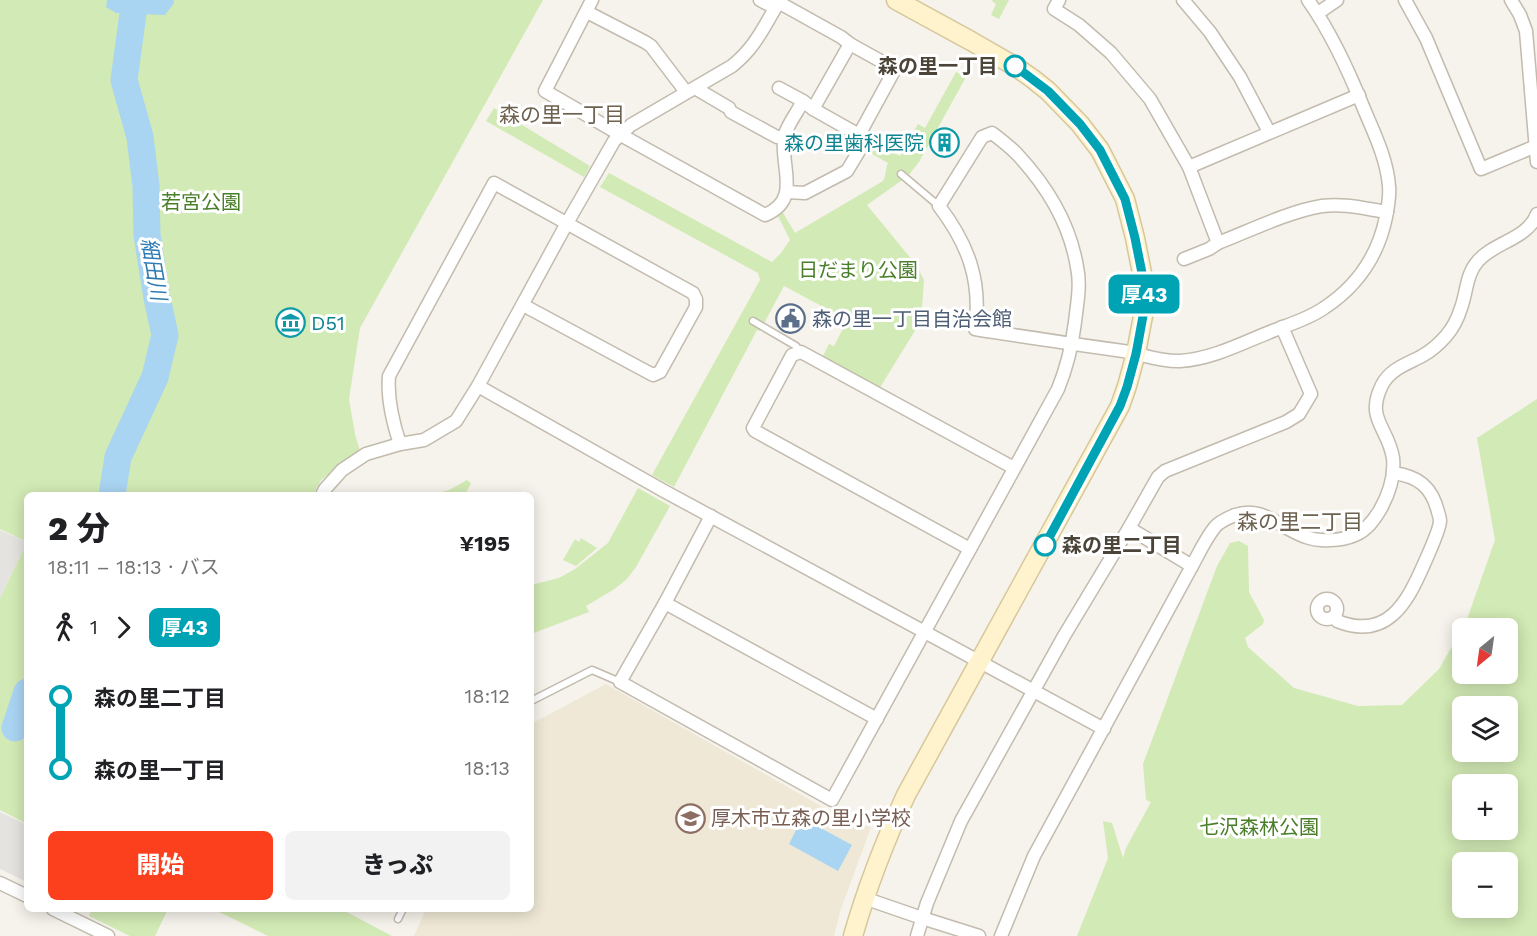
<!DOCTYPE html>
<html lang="ja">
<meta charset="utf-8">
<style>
body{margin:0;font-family:"Work Sans","Noto Sans JP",sans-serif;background:#f2f2f2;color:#202124;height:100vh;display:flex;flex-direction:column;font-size:22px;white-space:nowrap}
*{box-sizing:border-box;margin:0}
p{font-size:20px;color:#757577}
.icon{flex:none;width:33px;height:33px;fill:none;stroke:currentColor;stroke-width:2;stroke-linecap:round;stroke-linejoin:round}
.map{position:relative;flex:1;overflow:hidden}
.panel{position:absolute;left:24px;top:492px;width:510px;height:420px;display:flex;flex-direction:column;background:#fff;border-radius:9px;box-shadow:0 3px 15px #0003}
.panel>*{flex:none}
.badge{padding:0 12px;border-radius:9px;font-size:21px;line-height:39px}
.needle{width:39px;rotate:209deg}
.fabs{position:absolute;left:1452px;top:618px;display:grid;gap:12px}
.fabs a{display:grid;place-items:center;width:66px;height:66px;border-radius:9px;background:#fff;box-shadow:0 3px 15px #0003;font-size:30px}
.map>.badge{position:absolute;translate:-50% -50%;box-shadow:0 0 0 3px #fff}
.legs{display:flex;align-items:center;gap:9px;height:66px;padding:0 24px;font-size:20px}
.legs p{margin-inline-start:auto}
.summary{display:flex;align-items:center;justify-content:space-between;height:102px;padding:0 24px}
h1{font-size:33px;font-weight:800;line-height:45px}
.cta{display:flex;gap:12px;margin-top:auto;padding:12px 24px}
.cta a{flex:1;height:69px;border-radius:9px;background:#fc3f1d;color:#fff;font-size:24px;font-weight:800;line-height:69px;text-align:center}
.cta a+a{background:#f2f2f2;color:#202124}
ul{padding:0 24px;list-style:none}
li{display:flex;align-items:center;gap:21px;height:72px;font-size:22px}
li i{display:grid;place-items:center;width:9px;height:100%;margin:0 8px;background:currentColor}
li i::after{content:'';width:15px;height:15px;margin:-8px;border:4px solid;border-radius:50%;background:#fff}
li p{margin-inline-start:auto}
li:first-child i{background:linear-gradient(#0000 50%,currentColor 0)}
li:last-child i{background:linear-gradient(currentColor 50%,#0000 0)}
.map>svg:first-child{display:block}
</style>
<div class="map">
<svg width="1537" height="936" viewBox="0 0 1537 936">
<rect width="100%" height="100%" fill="#f6f3ec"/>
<path fill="#efe8d6" d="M 606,684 L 828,810 L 871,827 L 840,912 L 834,936 L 414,936 L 426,909 L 531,909 L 531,724 Z"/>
<g fill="#d2eab5" fill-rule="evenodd">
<path d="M 0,0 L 543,0 L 360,328 L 349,399 L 355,434 L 360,451 L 321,480 L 313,495 L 27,495 L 27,542 L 0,529 Z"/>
<path d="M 993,0 L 1009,0 L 999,19 L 991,15 L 996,4 L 992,1 Z"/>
<path d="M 956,72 L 966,77 L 919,162 L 908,176 L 867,205 L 917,266 L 924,280 L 921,321 L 879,389 L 823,356 L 829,344 L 834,346 L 846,323 L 844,318 L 784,286 L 760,331 L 757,330 L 674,487 L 652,475 L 760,280 L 758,273 L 600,187 L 609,173 L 772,262 L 781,253 L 790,240 L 778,216 L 782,211 L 795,233 L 883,181 C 887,173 885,169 888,163 L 867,151 L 872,142 L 900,156 L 918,124 L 925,128 Z"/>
<path d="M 494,108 L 590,166 L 584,177 L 486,121 Z"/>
<path d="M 1537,399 L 1537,936 L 1077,936 L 1108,858 L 1103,821 L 1112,823 L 1123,858 L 1126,848 L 1151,802 L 1146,800 L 1143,764 L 1217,566 L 1230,543 L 1239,541 L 1248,546 L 1249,592 L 1264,620 L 1263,624 L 1245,638 L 1248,647 L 1294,688 L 1358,706 L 1402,705 L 1439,669 L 1466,622 L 1495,540 L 1477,438 ZM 1462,628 L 1508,628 L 1508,674 L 1462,674 ZM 1462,706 L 1508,706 L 1508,752 L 1462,752 ZM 1462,784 L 1508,784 L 1508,830 L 1462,830 ZM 1462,862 L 1508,862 L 1508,908 L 1462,908 Z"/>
<path d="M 467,480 L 471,483 L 465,495 L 431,495 L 449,490 Z"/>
<path d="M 638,488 L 670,506 L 636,567 L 626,580 L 613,590 L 586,606 L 589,612 L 531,634 L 531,585 L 559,578 L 575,569 L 608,543 Z"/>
<path d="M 581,538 L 597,548 L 576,566 L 563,560 L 575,539 L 579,542 Z"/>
<path d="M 27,542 L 27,824 L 0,810 L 0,598 Z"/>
<path d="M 92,909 L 168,909 L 155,936 L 130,936 L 89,916 Z"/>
<path d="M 213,909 L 341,909 L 392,936 L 268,936 Z"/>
</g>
<g fill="#e5e3e0">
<path d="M 0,530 L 27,542 L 0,598 Z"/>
<path d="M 0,812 L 27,825 L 27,882 L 0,869 Z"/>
</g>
<g fill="#a9d4f2">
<path d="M 107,0 L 174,0 L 174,3 L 165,15 L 116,13 L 106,7 Z"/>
<path d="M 802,818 L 852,845 L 838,871 L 789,844 Z"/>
</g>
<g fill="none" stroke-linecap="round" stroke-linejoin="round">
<g stroke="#a9d4f2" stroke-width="27">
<path d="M 112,495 L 118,457 L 155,377 L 165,335 L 157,298 L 147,235 L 146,186 L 140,137 L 124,80 L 134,6 L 136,0"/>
<path d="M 15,728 L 27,692"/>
</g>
<defs>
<g id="lane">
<path d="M 901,174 L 939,206"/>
<path d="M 753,321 L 796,346 L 800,352"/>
<path d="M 531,701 L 592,670 L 620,682"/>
<path d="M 398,919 L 403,909"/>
</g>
<g id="street">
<path d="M 592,0 L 545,91 L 621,135 L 765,215 C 801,200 781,169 784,139 C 784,130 798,111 803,101 L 779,88"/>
<path d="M 760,0 L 775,8"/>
<path d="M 1059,0 L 1054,9 L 1079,25 L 1111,53 L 1150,99 L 1189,167 L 1218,243 C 1249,231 1290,211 1322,206 C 1344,203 1366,209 1387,212"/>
<path d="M 1183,0 L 1210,32 L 1240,77 L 1269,132"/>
<path d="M 1405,0 L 1426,38 L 1481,169 L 1536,146"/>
<path d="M 1511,0 L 1520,15 L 1526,31 L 1537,162"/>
<path d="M 778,2 L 841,37 L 850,44 L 895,69 L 859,135 L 813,109 L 803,101"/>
<path d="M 587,12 L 645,42 L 651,46 L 686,92"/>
<path d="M 1318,13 L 1337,0"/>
<path d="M 695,88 L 729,108 L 731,112 L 777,137 L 783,137"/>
<path d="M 813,109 L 850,44"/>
<path d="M 1189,167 L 1359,95"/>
<path d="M 787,192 L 805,193 L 847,171 L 865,141 L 859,135"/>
<path d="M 1184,259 L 1209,249 L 1218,243"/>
<path d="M 478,386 L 664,491 L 1104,729"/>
<path d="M 400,444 C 393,423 387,399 389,376 L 494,183 L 693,293 L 696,299 L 696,307 L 660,372 L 653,375 L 523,305"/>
<path d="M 322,495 L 325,489 L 342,470 L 366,454 L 400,444 L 424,440 L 456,421 L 478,386 L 567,223 L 614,141 L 631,125 L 732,66 C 756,47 764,26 780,0"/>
<path d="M 711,516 L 665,603 L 620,682 L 832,800 L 1058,389 C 1067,367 1072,346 1075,322 C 1077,304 1081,285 1077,267 C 1070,224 1046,185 1017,154 C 1009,146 1000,139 992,133 L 982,137 L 939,206 C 968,244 982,281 975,329 C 1024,337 1073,344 1123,351 C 1142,354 1160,362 1180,361 C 1213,359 1244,342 1275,330 C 1291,324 1310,318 1324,308 C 1356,287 1378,256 1386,217 C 1388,207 1390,196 1389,186 C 1387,159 1374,133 1364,109 C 1350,74 1330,31 1308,0"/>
<path d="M 1129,528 L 1192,566"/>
<path d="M 970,549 L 755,431 L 753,428 L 792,355 L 801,352 L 1014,468"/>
<circle cx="1327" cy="609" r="10"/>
<path d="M 665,603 L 877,719"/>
<path d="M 1335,616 L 1337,621 C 1387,641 1407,603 1424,564 C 1428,555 1440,529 1440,521 C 1440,518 1439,515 1438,512 C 1432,487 1418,476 1393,473"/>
<path d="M 0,883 L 27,896"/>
<path d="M 864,898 L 922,918 L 979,936"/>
<path d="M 53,909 L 108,936"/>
<path d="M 917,936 L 927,903 L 961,821 L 1064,636 L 1129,528 L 1158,477 L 1165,471 L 1286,422 L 1299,414 L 1311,394 L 1282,327"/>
<path d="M 1001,936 L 1034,856 L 1192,566 C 1199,553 1206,538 1215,527 C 1220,521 1228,518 1235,515 C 1263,505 1281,529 1306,537 C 1320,542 1341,541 1355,535 C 1367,530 1374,520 1380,510 C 1389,494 1395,477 1393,458 C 1388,427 1365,419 1382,385 C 1390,369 1407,364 1422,356 C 1431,351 1439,344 1446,336 C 1453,328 1458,318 1461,308 C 1467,292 1466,274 1478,261 C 1494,242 1528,239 1537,214"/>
</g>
<path id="secondary" d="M 853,936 C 867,887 885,841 906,795 L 1120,406 L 1127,386 L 1136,353 L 1143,316 L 1144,291 L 1142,273 L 1135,238 L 1125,199 L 1100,150 L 1080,124 L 1048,91 L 1033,79 L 1016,67 L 971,41 L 896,0"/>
</defs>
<use href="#lane" stroke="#c2bbae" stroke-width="9"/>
<use href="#street" stroke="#c2bbae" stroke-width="15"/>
<use href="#secondary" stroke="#d6c79b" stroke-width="21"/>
<use href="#lane" stroke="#fff" stroke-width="6"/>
<use href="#street" stroke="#fff" stroke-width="12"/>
<use href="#secondary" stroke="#fff3cd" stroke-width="18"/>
</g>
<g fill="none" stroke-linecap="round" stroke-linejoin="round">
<defs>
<path id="line-1" d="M 1015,66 L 1048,91 L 1080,124 L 1100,150 L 1125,199 L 1135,238 L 1142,273 L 1144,291 L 1143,316 L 1136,354 L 1127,387 L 1120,406 L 1045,545"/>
</defs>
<use href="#line-1" stroke="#fff" stroke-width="14"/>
<use href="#line-1" stroke="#00a3b4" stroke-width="9"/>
</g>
<defs>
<symbol id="building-ring" viewBox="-11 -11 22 22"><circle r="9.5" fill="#fff" stroke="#0f9aa8" stroke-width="1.5"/><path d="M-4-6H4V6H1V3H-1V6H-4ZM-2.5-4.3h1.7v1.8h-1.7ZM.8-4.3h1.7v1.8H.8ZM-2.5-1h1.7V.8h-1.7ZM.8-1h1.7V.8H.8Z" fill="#0f9aa8"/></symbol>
<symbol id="civic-ring" viewBox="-11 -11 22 22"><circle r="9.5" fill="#fff" stroke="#5c6f8a" stroke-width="1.5"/><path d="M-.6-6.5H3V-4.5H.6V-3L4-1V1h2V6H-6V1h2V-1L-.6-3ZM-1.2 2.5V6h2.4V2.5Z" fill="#5c6f8a"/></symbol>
<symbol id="museum-ring" viewBox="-11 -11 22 22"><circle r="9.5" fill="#fff" stroke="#0f9aa8" stroke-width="1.5"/><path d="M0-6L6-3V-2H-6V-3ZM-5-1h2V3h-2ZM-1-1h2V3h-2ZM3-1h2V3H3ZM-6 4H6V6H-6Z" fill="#0f9aa8"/></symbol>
<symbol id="school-ring" viewBox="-11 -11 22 22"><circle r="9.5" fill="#fff" stroke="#8d6e63" stroke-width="1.5"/><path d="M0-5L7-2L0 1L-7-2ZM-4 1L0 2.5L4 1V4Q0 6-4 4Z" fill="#8d6e63"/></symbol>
</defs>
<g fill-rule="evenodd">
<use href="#building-ring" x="928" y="126" width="33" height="33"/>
<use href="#civic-ring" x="774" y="302" width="33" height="33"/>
<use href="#museum-ring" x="274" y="306" width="33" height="33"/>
<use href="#school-ring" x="674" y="802" width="33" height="33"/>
</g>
<g fill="#fff" stroke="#00a3b4" stroke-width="3">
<circle cx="1015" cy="66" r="10"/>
<circle cx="1045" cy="545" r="10"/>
</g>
<g text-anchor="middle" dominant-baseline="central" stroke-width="6" stroke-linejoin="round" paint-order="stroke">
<g font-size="20" font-weight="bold" fill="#4b4439" stroke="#fff" text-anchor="end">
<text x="998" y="66">森の里一丁目</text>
<text x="1062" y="545" text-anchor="start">森の里二丁目</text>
</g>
<g font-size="20" fill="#0d838f" stroke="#fff" text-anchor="end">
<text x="924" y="143">森の里歯科医院</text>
<text x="311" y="323" text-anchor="start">D51</text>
</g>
<g font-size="20" fill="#4a7f2a" stroke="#fff">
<text x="201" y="202">若宮公園</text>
<text x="858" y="270">日だまり公園</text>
<text x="1259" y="827">七沢森林公園</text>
</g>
<g font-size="20" fill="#4e5e75" stroke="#fff" text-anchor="start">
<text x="812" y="319">森の里一丁目自治会館</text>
</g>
<g font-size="20" fill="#785e54" stroke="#fff" text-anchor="start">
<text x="711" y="818">厚木市立森の里小学校</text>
</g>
<g font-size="21" fill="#6e6250" stroke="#fff">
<text x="562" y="114">森の里一丁目</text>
<text x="1300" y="521">森の里二丁目</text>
</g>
<g font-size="21" font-style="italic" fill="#2e7ab2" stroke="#fff">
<text transform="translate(154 269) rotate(80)">細田川</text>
</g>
</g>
</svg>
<div class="fabs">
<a><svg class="needle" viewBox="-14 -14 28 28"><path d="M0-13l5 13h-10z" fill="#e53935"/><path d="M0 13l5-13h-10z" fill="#757577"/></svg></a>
<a><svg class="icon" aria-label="layers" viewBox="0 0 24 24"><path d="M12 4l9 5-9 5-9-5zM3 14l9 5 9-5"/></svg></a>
<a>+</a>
<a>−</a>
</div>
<b class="badge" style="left:1144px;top:294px;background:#00a3b4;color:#fff">厚43</b>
<section class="panel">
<div class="summary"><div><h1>2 分</h1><p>18:11 – 18:13 · バス</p></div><b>¥195</b></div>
<div class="legs"><svg class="icon" aria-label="walk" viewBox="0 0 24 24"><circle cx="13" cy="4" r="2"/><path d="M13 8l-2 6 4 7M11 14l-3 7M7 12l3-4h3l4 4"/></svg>1<svg class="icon" aria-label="forward" viewBox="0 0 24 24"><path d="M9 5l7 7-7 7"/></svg><b class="badge" style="background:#00a3b4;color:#fff">厚43</b></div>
<ul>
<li><i style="color:#00a3b4"></i><b>森の里二丁目</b><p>18:12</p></li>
<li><i style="color:#00a3b4"></i><b>森の里一丁目</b><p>18:13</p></li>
</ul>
<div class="cta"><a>開始</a><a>きっぷ</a></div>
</section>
</div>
